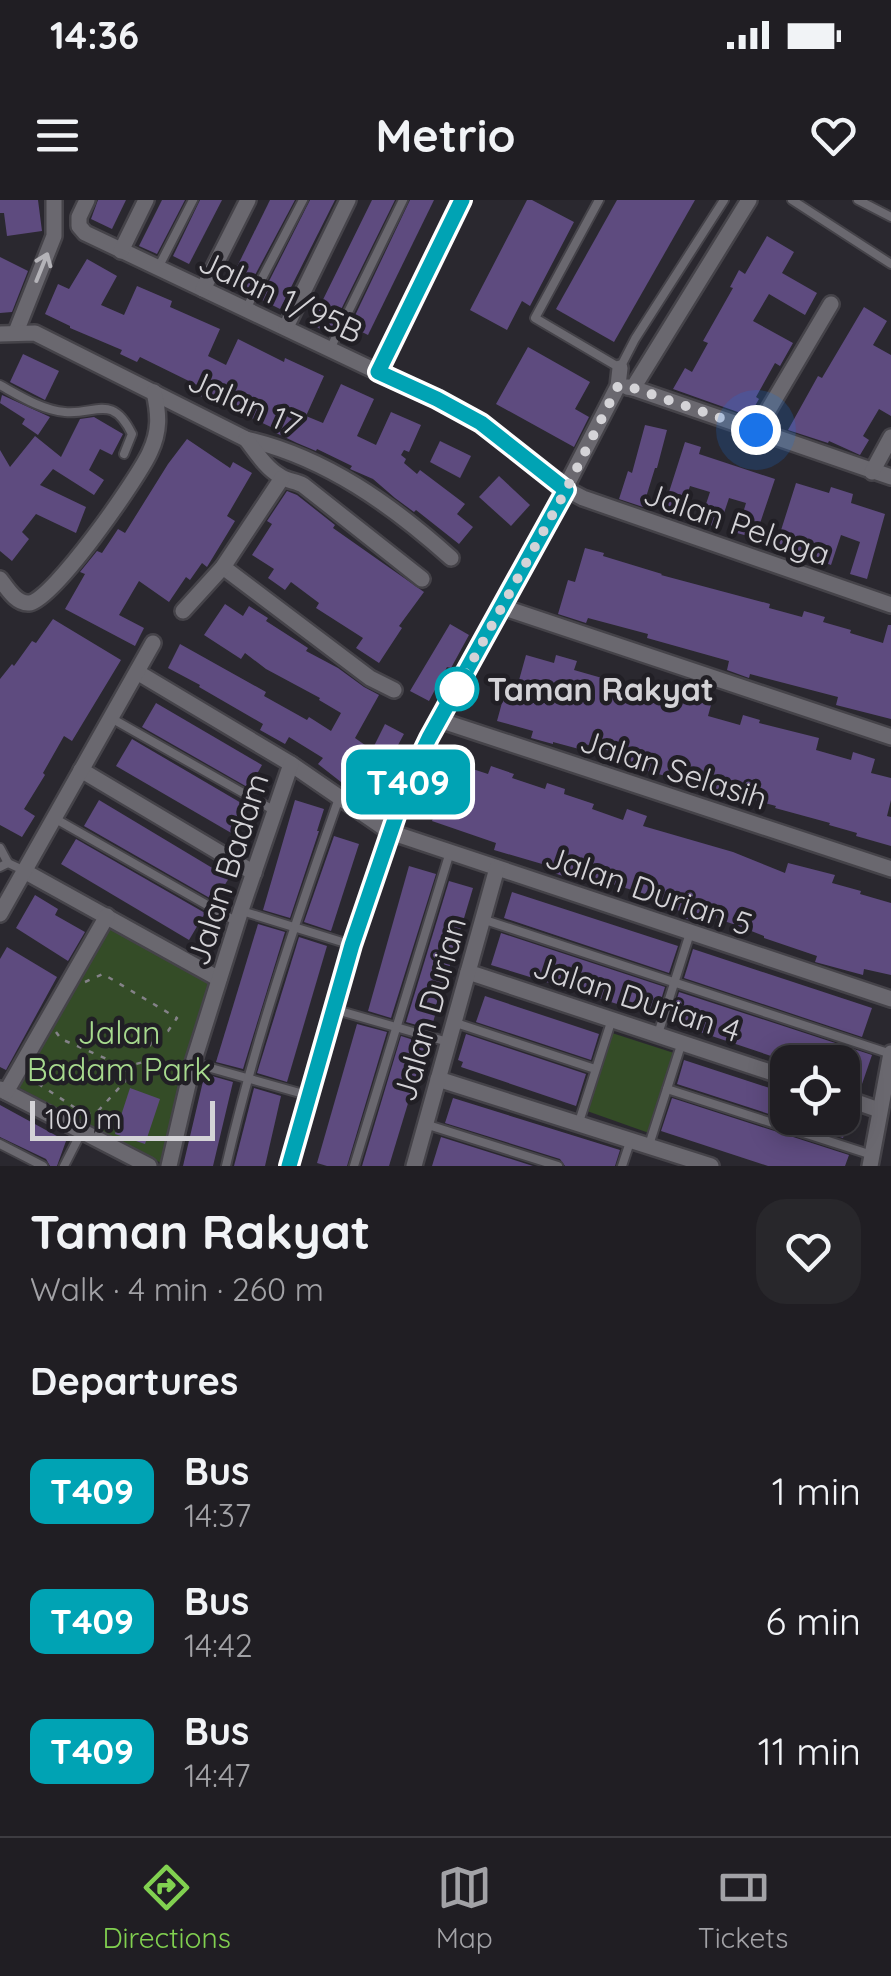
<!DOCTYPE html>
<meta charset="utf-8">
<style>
body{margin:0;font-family:Quicksand,sans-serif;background:#28272b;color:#f1f3f6;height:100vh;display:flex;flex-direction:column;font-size:38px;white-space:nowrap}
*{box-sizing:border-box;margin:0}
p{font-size:32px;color:#a2a2a6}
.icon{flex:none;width:55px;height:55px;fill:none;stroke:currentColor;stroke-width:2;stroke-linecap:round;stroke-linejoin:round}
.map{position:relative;height:966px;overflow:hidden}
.details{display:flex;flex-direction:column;background:#201e23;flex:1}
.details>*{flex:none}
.badge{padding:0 20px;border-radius:15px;font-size:35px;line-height:65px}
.tools{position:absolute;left:770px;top:845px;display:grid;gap:20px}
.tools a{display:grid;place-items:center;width:90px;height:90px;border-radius:20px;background:#201e23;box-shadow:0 5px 25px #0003,0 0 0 2px #3d3c41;font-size:50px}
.scale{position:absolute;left:30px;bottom:25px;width:185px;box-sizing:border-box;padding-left:10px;border:5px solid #d4d3d7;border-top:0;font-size:28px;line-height:35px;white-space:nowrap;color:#d4d3d7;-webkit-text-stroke:8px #211f25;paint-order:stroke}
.you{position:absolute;width:50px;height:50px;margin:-25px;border:8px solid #fff;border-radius:50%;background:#1a73e8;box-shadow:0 0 0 15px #1a73e833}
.map>.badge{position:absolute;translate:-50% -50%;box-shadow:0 0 0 5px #fff}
h2{padding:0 30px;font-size:38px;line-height:90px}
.round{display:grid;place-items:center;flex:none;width:105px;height:105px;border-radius:30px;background:#28272b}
.overview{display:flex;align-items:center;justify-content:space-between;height:170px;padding:0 30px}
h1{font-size:48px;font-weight:700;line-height:75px}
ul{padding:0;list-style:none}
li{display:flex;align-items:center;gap:30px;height:130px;padding:0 30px}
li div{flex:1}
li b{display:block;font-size:38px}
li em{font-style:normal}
li .badge{min-width:110px;font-weight:700;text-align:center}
.status{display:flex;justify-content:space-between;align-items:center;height:70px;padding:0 50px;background:#201e23;direction:ltr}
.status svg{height:28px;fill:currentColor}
header{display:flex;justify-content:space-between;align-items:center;height:130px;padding:0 30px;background:#201e23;font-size:45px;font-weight:700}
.tabs{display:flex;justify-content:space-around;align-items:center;height:140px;border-top:2px solid #3d3c41;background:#201e23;font-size:28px;color:#a2a2a6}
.tabs a{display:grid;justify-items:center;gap:5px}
.tabs .selected{color:#81d050}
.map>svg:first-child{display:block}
</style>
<div class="status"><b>14:36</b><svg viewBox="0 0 49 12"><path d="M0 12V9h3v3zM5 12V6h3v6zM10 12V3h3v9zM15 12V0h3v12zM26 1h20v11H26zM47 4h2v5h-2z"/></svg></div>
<header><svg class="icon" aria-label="menu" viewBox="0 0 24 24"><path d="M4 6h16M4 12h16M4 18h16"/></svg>Metrio<svg class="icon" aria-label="heart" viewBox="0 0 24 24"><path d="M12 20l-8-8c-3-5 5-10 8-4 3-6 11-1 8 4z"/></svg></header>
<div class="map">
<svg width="891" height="966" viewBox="0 0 891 966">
<rect width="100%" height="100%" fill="#2a282f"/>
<g fill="#344c27">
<path d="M 107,716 L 219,779 L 165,965 L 14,885 Z"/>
<path d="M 612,833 L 674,853 L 649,933 L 587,911 Z"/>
</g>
<g fill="#5e4b7f">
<path d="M 0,0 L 38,0 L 42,31 L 7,36 L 4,13 L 0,13 Z"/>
<path d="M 98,0 L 126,0 L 112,29 L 91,19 Z"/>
<path d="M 162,0 L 185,0 L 157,54 L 139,46 Z"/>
<path d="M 200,0 L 222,0 L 189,64 L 173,56 Z"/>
<path d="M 270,0 L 295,0 L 247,90 L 230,81 Z"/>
<path d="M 310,0 L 335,0 L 280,109 L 260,99 Z"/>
<path d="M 372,0 L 395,0 L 329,134 L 317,127 L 319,123 L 313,120 Z"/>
<path d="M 410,0 L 434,0 L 368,135 L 350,126 Z"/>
<path d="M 527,0 L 532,0 L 574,22 L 530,106 L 522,101 L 507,130 L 470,110 Z"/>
<path d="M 617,0 L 695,0 L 614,142 L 556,109 Z"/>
<path d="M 767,36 L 794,52 L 782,73 L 817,93 L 805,115 L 769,94 L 753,121 L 793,143 L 780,166 L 775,163 L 756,197 L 759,199 L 749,216 L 673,189 L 685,168 L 692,172 L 708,143 L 703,141 L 733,88 L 730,87 L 739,70 L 745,74 Z"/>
<path d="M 0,57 L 28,71 L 12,112 L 0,113 Z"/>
<path d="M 87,59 L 117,76 L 101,105 L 124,115 L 137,86 L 172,101 L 170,107 L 220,129 L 208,156 L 226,165 L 238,139 L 284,162 L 285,158 L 324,176 L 306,216 L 323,223 L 341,184 L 374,199 L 357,236 L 376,245 L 391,212 L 421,225 L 409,252 L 404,250 L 401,255 L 406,259 L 404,263 L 417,274 L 420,270 L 465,304 L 457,314 L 473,327 L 459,344 L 416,310 L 414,312 L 395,298 L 373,279 L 350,269 L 352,266 L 317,249 L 316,251 L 297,243 L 272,231 L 273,228 L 211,199 L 210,201 L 193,192 L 197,185 L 140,157 L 137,162 L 120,154 L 122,150 L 70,128 L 70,126 L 45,114 L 58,84 L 69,89 Z"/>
<path d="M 864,107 L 887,121 L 873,145 L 891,155 L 891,216 L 879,209 L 863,236 L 869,240 L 860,255 L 829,241 L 828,243 L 788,230 L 818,176 L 822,178 Z"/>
<path d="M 528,147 L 590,182 L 575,209 L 589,217 L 574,247 L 496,204 Z"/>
<path d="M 23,154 L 59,171 L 45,200 L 10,182 Z"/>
<path d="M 2,195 L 50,217 L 38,235 L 22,224 L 25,219 L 0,203 Z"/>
<path d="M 94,217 L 123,234 L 112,255 L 100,249 L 89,270 L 104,280 L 94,295 L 53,269 L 40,285 L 86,307 L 76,333 L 36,314 L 22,332 L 29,339 L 12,361 L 0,351 L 0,250 L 10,267 L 35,236 L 61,257 L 80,219 Z"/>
<path d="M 645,225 L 667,230 L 657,268 L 655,268 L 643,307 L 619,299 L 628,271 L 632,273 Z"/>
<path d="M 187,239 L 230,268 L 233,262 L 252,273 L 227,316 L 235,321 L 207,367 L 202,363 L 190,380 L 186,377 L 169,402 L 139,381 L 119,415 L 144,428 L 135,446 L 65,409 L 85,374 L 80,372 L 97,351 L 102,353 L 118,329 L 125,333 L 168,264 Z"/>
<path d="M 440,241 L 471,256 L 460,278 L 430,262 Z"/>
<path d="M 685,242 L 701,247 L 699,254 L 775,279 L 755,338 L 737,333 L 746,303 L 729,298 L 719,328 L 700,322 L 710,292 L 690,286 L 679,319 L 662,314 Z"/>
<path d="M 499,276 L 530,305 L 511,326 L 479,297 Z"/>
<path d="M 796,283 L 829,293 L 831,287 L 853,294 L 851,303 L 885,314 L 867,379 L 850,374 L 860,342 L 841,335 L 831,365 L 776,346 Z"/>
<path d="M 287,291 L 297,295 L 335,325 L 333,328 L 424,392 L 399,426 L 402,428 L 379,463 L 356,448 L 363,438 L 316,408 L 319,403 L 291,382 L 285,390 L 268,378 L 274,369 L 252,355 L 272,324 L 267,321 Z"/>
<path d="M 585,348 L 604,353 L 603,356 L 662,374 L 661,375 L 770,404 L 769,408 L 802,417 L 804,411 L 825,417 L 823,422 L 851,430 L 850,433 L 883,443 L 888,425 L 891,425 L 891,519 L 836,505 L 838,497 L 750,474 L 749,478 L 727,470 L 729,461 L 647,438 L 648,434 L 588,418 L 586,423 L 558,414 L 568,380 L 575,382 Z"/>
<path d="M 225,404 L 243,416 L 249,406 L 268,418 L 266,421 L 308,448 L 306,451 L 338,468 L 364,487 L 379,495 L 355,538 L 372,550 L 385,524 L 404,534 L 385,569 L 391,573 L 369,604 L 318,564 L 323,558 L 289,537 L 285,544 L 260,530 L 263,524 L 199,487 L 200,485 L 168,468 L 180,444 L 266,492 L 264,496 L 307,520 L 309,517 L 331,531 L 341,513 L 319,500 L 320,498 L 266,469 L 245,453 L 241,459 L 204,435 Z"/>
<path d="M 53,419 L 121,460 L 72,541 L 64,536 L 43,573 L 45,575 L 24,609 L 35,616 L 22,637 L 0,625 L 0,479 L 12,464 L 14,466 L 32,441 L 36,443 Z"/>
<path d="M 450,424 L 469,435 L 451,468 L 447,467 L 429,501 L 410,491 Z"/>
<path d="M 526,455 L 554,463 L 556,455 L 577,461 L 574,470 L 602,478 L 600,483 L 662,500 L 664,493 L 711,505 L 708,516 L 740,525 L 743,515 L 760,520 L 759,523 L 819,538 L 816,550 L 851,560 L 853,552 L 875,559 L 871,573 L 891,578 L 891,600 L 887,616 L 891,617 L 891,646 L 856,636 L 857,633 L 829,625 L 830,623 L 775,608 L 776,606 L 743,597 L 742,602 L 720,596 L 721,591 L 692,583 L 691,587 L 668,580 L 669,577 L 612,561 L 614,552 L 581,543 L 579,549 L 553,542 L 553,544 L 531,538 L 533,531 L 497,521 L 506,488 L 516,491 Z"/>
<path d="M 156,503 L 262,565 L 249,588 L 142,527 Z"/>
<path d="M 132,539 L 248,607 L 233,634 L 116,566 Z"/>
<path d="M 454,563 L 488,574 L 491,566 L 514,574 L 512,578 L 545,589 L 547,583 L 565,589 L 564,594 L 594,604 L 592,609 L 623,620 L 627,609 L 647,616 L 643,626 L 733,652 L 785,673 L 788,663 L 835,675 L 832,683 L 861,691 L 860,694 L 891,703 L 891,775 L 864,769 L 863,775 L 815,762 L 817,756 L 764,738 L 764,736 L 736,725 L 703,714 L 700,723 L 681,717 L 683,712 L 654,702 L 655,697 L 596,679 L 595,683 L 570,675 L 569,678 L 548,671 L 549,666 L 494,650 L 496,643 L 432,621 Z"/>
<path d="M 99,600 L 229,678 L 215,701 L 84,626 Z"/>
<path d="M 295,600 L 324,609 L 317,631 L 319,631 L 290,718 L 263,710 Z"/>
<path d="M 334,636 L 359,644 L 331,731 L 304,722 Z"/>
<path d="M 76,639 L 205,713 L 189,740 L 61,664 Z"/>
<path d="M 409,666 L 436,674 L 391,818 L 368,811 Z"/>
<path d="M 449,681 L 473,688 L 431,829 L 406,822 Z"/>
<path d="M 512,692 L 678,746 L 669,773 L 504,718 Z"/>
<path d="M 35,695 L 58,709 L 55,715 L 85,732 L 68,761 L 16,728 Z"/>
<path d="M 258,724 L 285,732 L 243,869 L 216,862 Z"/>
<path d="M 501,733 L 665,787 L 656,816 L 491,765 Z"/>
<path d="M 299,737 L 327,746 L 287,882 L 257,873 Z"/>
<path d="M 7,747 L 57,777 L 6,870 L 0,867 L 0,759 Z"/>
<path d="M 693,749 L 872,808 L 862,837 L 684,778 Z"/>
<path d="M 679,792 L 872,855 L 861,887 L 842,881 L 842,862 L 789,862 L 670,822 Z"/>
<path d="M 485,796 L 599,834 L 591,860 L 476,822 Z"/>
<path d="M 357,824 L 387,832 L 347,966 L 327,966 L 317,963 Z"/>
<path d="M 466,834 L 586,874 L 576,906 L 461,867 L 463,862 L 458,860 Z"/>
<path d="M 401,836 L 426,844 L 389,966 L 362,966 Z"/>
<path d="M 684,860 L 788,894 L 788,918 L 849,918 L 843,938 L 677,884 Z"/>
<path d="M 212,876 L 233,882 L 213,966 L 183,966 L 204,877 L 211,879 Z"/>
<path d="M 130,888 L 160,899 L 145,944 L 115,934 Z"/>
<path d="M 254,888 L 281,896 L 265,966 L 234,966 Z"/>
<path d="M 453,898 L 620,950 L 615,966 L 565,966 L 560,959 L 445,923 Z"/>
<path d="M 672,898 L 849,955 L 845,966 L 768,966 L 661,931 Z"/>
<path d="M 0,905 L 66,941 L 57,966 L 50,966 L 46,959 L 0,937 Z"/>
<path d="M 441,937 L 533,966 L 432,966 Z"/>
</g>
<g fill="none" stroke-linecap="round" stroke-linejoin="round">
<defs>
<g id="lane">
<path d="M 599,0 L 535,118 L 620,168 L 635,139 L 724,0"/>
<path d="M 792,0 L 891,64"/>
<path d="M 858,0 L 891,17"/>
<path d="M 158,68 L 193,0"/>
<path d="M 246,109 L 303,0"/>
<path d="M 330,149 L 403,0"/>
<path d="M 0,185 C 20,196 42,210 65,212 C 96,215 112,193 132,234 L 124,254"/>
<path d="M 111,518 L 275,611"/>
<path d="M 54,618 L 237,722"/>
<path d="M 0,648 L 8,663"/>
<path d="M 0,667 L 8,663 L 23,670"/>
<path d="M 242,711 L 352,745"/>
<path d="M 482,719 L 891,854"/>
<path d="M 333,809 L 448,842"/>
<path d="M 453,822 L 595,869"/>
<path d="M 658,834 L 690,733"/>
<path d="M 193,863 L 307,895"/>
<path d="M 667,889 L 872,955"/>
<path d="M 579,922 L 612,819"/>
<path d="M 425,924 L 558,966"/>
<path d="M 0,944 L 43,966"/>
<path d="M 649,945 L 682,842"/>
<path d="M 64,966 L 82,931"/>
<path d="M 226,966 C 255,840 296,720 339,598"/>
<path d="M 354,966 L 450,652"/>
<path d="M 622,966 L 630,942"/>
</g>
<g id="street">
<path d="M 87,0 L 79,17 L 79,26 L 85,33 L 460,211 C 504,236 538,276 583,298 L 891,405"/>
<path d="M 121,51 L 146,0"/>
<path d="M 203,89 L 248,0"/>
<path d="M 286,127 L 348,0"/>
<path d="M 16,132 L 54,36 L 54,0"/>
<path d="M 0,134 L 35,133 L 246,239 C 325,257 392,305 451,358"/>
<path d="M 378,172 L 462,0"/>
<path d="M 627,187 L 633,188 L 749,0"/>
<path d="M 633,188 L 891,277"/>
<path d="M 756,231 L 831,104"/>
<path d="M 246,239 C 256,252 266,268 280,276 C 287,281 296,281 303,285 L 422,379"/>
<path d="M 872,272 L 891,237"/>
<path d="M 223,367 L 370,478 L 394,490"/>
<path d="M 0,379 C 7,388 16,404 29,403 C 53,401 139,277 150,252 C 160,231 159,214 154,192"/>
<path d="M 502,407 L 891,537"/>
<path d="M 183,411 L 223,367 L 282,278"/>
<path d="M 137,472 L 291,564 L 390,632 L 891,799"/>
<path d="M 439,520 L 891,669"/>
<path d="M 81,570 L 254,673"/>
<path d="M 24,671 L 219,779"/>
<path d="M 0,714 L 153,443"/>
<path d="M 468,772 L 788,878"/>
<path d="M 438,879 L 711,966"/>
<path d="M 0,889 L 149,966"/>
<path d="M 6,892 L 107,716"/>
<path d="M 842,897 L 879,910"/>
<path d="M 169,966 L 193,863 L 241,710 L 291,564"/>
<path d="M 289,966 L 352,745 L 407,584 L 429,538 L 530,356 L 618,186 L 620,168"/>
<path d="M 414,966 L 497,668"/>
<path d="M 870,966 L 891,853"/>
</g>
</defs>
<use href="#lane" stroke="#454349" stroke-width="12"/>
<use href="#street" stroke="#454349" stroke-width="20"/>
<g stroke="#848288" stroke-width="2.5" stroke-dasharray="5 8" stroke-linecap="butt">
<path d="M 85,782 L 103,774 L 177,818 L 168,831 L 157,833 L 150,845 L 147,861 L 125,867"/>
<path d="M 56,832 L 61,839 L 125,867 L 129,877 L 99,910 L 82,915"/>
<path d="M 33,875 L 31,879 L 83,913"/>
</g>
<use href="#lane" stroke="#6a686f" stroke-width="8"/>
<use href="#street" stroke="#6a686f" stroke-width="15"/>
</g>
<defs><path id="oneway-shaft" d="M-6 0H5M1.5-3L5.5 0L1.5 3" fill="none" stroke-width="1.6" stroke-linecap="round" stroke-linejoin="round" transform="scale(2.5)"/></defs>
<use stroke="#b4b3b8" href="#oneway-shaft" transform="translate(42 67) rotate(-68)"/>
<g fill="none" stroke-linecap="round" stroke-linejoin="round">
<defs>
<path id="line" d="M 289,966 L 352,745 L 407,584 L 429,538 L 566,290 L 481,223 L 437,199 L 378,172 L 462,0"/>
</defs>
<use href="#line" stroke="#fff" stroke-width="22"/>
<use href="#line" stroke="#00a3b4" stroke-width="15"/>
<path stroke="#d4d3d7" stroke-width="10" stroke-dasharray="0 18" d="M 457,489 L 566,290 L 618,186 L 633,188 L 756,230"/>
</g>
<circle fill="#fff" stroke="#00a3b4" stroke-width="5" cx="457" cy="489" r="20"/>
<g text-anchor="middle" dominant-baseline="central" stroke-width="9" stroke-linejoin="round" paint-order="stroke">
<g font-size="32" fill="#d4d3d7" stroke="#211f25">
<text transform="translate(281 96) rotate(25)">Jalan 1/95B</text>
<text transform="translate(245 202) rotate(24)">Jalan 17</text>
<text transform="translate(737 323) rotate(19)">Jalan Pelaga</text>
<text transform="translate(674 569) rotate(18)">Jalan Selasih</text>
<text transform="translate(227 669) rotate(-72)">Jalan Badam</text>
<text transform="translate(649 690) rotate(19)">Jalan Durian 5</text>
<text transform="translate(637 798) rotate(18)">Jalan Durian 4</text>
<text transform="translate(429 809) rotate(-74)">Jalan Durian</text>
</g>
<g font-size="32" font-weight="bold" fill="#d4d3d7" stroke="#211f25" text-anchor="start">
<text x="487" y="489">Taman Rakyat</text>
</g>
<g font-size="32" fill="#a7da8e" stroke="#211f25">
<text x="119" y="832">Jalan<tspan x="119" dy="37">Badam Park</tspan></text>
</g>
</g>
</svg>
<div class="tools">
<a><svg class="icon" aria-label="locate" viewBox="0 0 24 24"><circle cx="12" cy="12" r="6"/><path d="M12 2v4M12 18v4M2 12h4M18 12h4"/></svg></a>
</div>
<div class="scale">100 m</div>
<div class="you" style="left:756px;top:230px"></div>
<b class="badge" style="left:408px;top:582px;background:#00a3b4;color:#fff">T409</b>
</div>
<section class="details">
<div class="overview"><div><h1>Taman Rakyat</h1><p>Walk · 4 min · 260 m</p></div><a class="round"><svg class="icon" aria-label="heart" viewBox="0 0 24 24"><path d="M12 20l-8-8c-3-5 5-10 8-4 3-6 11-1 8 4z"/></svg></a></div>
<h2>Departures</h2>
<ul>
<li><span class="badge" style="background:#00a3b4;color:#fff">T409</span><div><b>Bus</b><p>14:37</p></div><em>1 min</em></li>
<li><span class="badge" style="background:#00a3b4;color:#fff">T409</span><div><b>Bus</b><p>14:42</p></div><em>6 min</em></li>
<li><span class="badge" style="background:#00a3b4;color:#fff">T409</span><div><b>Bus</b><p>14:47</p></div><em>11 min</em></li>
</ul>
</section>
<nav class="tabs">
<a class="selected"><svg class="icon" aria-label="directions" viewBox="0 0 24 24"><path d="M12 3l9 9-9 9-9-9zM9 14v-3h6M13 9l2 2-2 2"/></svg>Directions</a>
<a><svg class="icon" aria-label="map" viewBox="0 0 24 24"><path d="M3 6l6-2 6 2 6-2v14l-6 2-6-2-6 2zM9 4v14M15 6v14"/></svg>Map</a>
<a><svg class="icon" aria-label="tickets" viewBox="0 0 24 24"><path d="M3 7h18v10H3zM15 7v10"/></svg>Tickets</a>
</nav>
